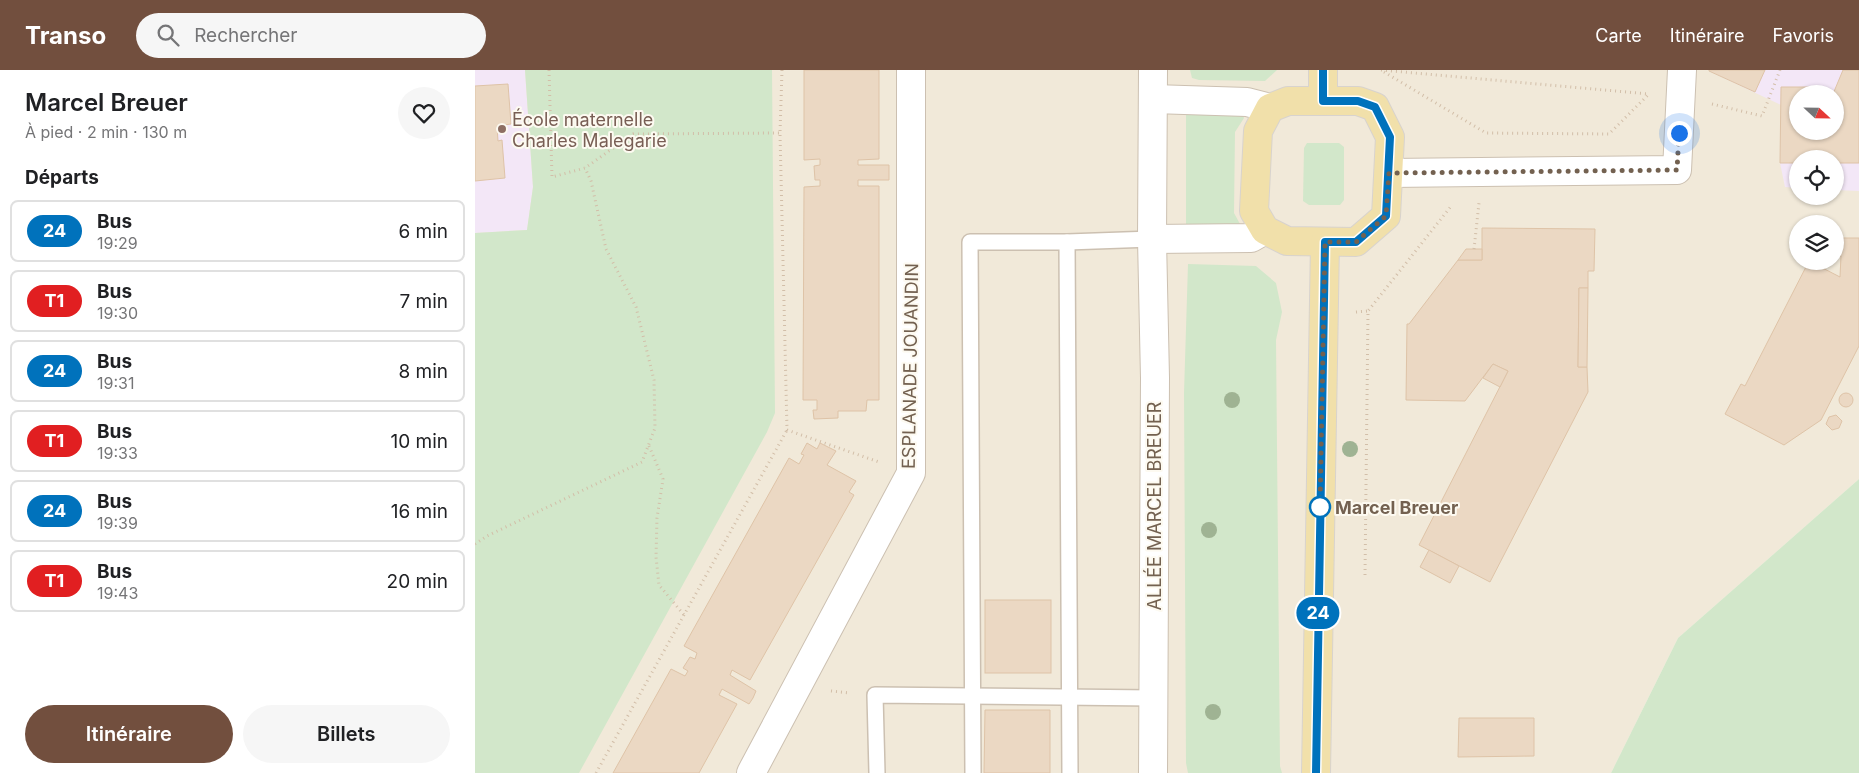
<!DOCTYPE html>
<html lang="fr">
<meta charset="utf-8">
<style>
body{margin:0;font-family:Inter,sans-serif;background:#f6f6f6;color:#202124;height:100vh;display:flex;flex-direction:column;font-size:19px;white-space:nowrap}
*{box-sizing:border-box;margin:0}
p{font-size:16px;color:#757577}
.icon{flex:none;width:28px;height:28px;fill:none;stroke:currentColor;stroke-width:2;stroke-linecap:round;stroke-linejoin:round}
.map{position:relative;flex:1;overflow:hidden}
.sheet{display:flex;flex-direction:column;background:#fff;width:475px}
.sheet>*{flex:none}
.badge{padding:0 10px;border-radius:16px;font-size:18px;line-height:32px}
.needle{width:32px;rotate:112deg}
.fabs{position:absolute;left:1314px;top:15px;display:grid;gap:10px}
.fabs a{display:grid;place-items:center;width:55px;height:55px;border-radius:50%;background:#fff;box-shadow:0 1px 4px #0004;font-size:25px}
.you{position:absolute;width:25px;height:25px;margin:-12px;border:4px solid #fff;border-radius:50%;background:#1a73e8;box-shadow:0 0 0 8px #1a73e833}
.map>.badge{position:absolute;translate:-50% -50%;box-shadow:0 0 0 2px #fff}
h2{padding:0 25px;font-size:19px;line-height:45px}
.round{display:grid;place-items:center;flex:none;width:52px;height:52px;border-radius:26px;background:#f6f6f6}
.overview{display:flex;align-items:center;justify-content:space-between;height:85px;padding:0 25px}
h1{font-size:24px;font-weight:600;line-height:38px}
.button{display:flex;gap:10px;margin-top:auto;padding:10px 25px}
.button a{flex:1;height:58px;border-radius:30px;background:#724f3e;color:#fff;font-size:20px;font-weight:600;line-height:58px;text-align:center}
.button a+a{background:#f6f6f6;color:#202124}
ul{padding:0;list-style:none}
li{display:flex;align-items:center;gap:15px;height:62px;margin:0 10px 8px;padding:0 15px;border:2px solid #e0e0e0;border-radius:8px}
li div{flex:1}
li b{display:block;font-size:19px}
li em{font-style:normal}
li .badge{min-width:55px;font-weight:700;text-align:center}
header{display:flex;align-items:center;gap:30px;box-sizing:border-box;height:70px;padding:0 25px;background:#724f3e;color:#fff}
header strong{font-size:24px}
nav{display:flex;gap:28px;margin-inline-start:auto;font-size:18px}
.search{width:350px;height:45px;background:#f6f6f6;display:flex;align-items:center;gap:12px;box-sizing:border-box;padding:0 18px;border-radius:28px;color:#757577;font-size:19px}
main{display:flex;flex:1;min-height:0}
.map>svg:first-child{display:block}
</style>
<header>
<strong>Transo</strong>
<div class="search"><svg class="icon" aria-label="search" viewBox="0 0 24 24"><circle cx="10" cy="10" r="6"/><path d="M15 15l6 6"/></svg>Rechercher</div>
<nav><a>Carte</a><a>Itinéraire</a><a>Favoris</a></nav>
</header>
<main>
<section class="sheet">
<div class="overview"><div><h1>Marcel Breuer</h1><p>À pied · 2 min · 130 m</p></div><a class="round"><svg class="icon" aria-label="heart" viewBox="0 0 24 24"><path d="M12 20l-8-8c-3-5 5-10 8-4 3-6 11-1 8 4z"/></svg></a></div>
<h2>Départs</h2>
<ul>
<li><span class="badge" style="background:#0072bc;color:#fff">24</span><div><b>Bus</b><p>19:29</p></div><em>6 min</em></li>
<li><span class="badge" style="background:#e11f21;color:#fff">T1</span><div><b>Bus</b><p>19:30</p></div><em>7 min</em></li>
<li><span class="badge" style="background:#0072bc;color:#fff">24</span><div><b>Bus</b><p>19:31</p></div><em>8 min</em></li>
<li><span class="badge" style="background:#e11f21;color:#fff">T1</span><div><b>Bus</b><p>19:33</p></div><em>10 min</em></li>
<li><span class="badge" style="background:#0072bc;color:#fff">24</span><div><b>Bus</b><p>19:39</p></div><em>16 min</em></li>
<li><span class="badge" style="background:#e11f21;color:#fff">T1</span><div><b>Bus</b><p>19:43</p></div><em>20 min</em></li>
</ul>
<div class="button"><a>Itinéraire</a><a>Billets</a></div>
</section>
<div class="map">
<svg width="1384" height="703" viewBox="0 0 1384 703">
<rect width="100%" height="100%" fill="#faf6ea"/>
<path fill="#f1e9d9" fill-rule="evenodd" d="M 0,0 L 1384,0 L 1384,409 L 1203,568 L 1136,703 L 0,703 ZM 1322,24 L 1360,24 L 1360,61 L 1322,61 ZM 1322,89 L 1360,89 L 1360,126 L 1322,126 ZM 1322,154 L 1360,154 L 1360,191 L 1322,191 Z"/>
<g fill="#f3e7f7" fill-rule="evenodd">
<path d="M 0,0 L 50,0 L 58,117 L 52,160 L 0,163 Z"/>
<path d="M 1234,0 L 1384,0 L 1384,121 L 1360,120 L 1360,89 L 1322,89 L 1322,118 L 1310,117 L 1305,93 L 1306,35 L 1234,1 ZM 1322,24 L 1360,24 L 1360,61 L 1322,61 Z"/>
</g>
<g fill="#d2e7ca">
<path d="M 50,0 L 297,0 L 300,343 L 292,362 L 104,703 L 0,703 L 0,163 L 52,160 L 58,117 Z"/>
<path d="M 715,0 L 802,0 L 790,11 L 724,10 L 717,8 Z"/>
<path d="M 711,43 L 768,45 L 769,48 L 760,62 L 759,143 L 765,154 L 763,155 L 711,155 Z"/>
<path d="M 832,73 L 864,73 L 869,77 L 869,130 L 865,135 L 834,135 L 828,131 L 829,78 Z"/>
<path d="M 713,194 L 781,196 L 801,213 L 807,242 L 801,270 L 805,696 L 807,703 L 713,703 L 711,693 L 709,323 Z"/>
<path d="M 1384,409 L 1384,703 L 1136,703 L 1203,568 Z"/>
</g>
<g fill="#ebd8c3" stroke="#dec3a7">
<path d="M 329,0 L 404,0 L 404,89 L 383,90 L 383,95 L 414,95 L 414,110 L 383,110 L 383,116 L 404,116 L 404,330 L 392,330 L 391,341 L 363,341 L 363,348 L 339,349 L 338,340 L 342,340 L 342,330 L 328,330 L 329,117 L 345,116 L 345,110 L 340,110 L 339,96 L 345,95 L 345,89 L 329,90 Z"/>
<path d="M 1234,0 L 1290,0 L 1280,22 L 1234,1 Z"/>
<path d="M 1368,0 L 1384,0 L 1384,93 L 1360,93 L 1360,89 L 1322,89 L 1322,93 L 1305,93 L 1306,17 L 1340,17 L 1339,24 L 1322,24 L 1322,61 L 1360,61 L 1360,24 L 1358,24 Z"/>
<path d="M 33,14 L 36,54 L 22,56 L 23,71 L 27,70 L 30,108 L 0,111 L 0,16 Z"/>
<path d="M 1007,158 L 1120,159 L 1119,201 L 1113,201 L 1113,218 L 1104,218 L 1103,297 L 1112,297 L 1113,322 L 1015,512 L 944,475 L 1033,301 L 1018,294 L 990,331 L 931,330 L 932,254 L 934,254 L 983,190 L 1007,190 Z"/>
<path d="M 1363,168 L 1384,168 L 1384,276 L 1346,350 L 1309,375 L 1250,344 L 1266,314 L 1270,316 L 1334,191 L 1365,207 L 1366,186 L 1363,187 Z"/>
<path d="M 991,179 L 1007,179 L 1007,190 L 983,190 Z"/>
<path d="M 1104,218 L 1113,218 L 1112,297 L 1103,297 Z"/>
<path d="M 1018,294 L 1033,301 L 1025,317 L 1008,308 Z"/>
<circle cx="1371" cy="330" r="7"/>
<path d="M 1361,345 L 1367,351 L 1364,358 L 1357,360 L 1351,354 L 1354,347 Z"/>
<path d="M 332,373 L 342,379 L 345,373 L 361,381 L 352,395 L 381,411 L 374,422 L 379,425 L 275,610 L 257,600 L 255,605 L 281,621 L 278,628 L 274,634 L 247,619 L 244,625 L 262,634 L 224,703 L 138,703 L 196,599 L 210,606 L 213,601 L 208,598 L 215,587 L 220,589 L 222,583 L 209,576 L 314,388 L 324,394 L 329,385 L 326,384 Z"/>
<path d="M 954,480 L 984,496 L 975,513 L 945,497 Z"/>
<rect x="510" y="530" width="66" height="73"/>
<path d="M 510,640 L 575,640 L 575,703 L 509,703 Z"/>
<path d="M 984,648 L 1059,648 L 1059,686 L 983,687 Z"/>
</g>
<g fill="none" stroke-linecap="round" stroke-linejoin="round">
<defs>
<g id="service">
<path d="M 592,172 L 595,703"/>
<path d="M 402,703 L 400,625 L 678,628"/>
<path d="M 498,703 L 495,172 L 592,172 L 677,169"/>
</g>
<g id="minor">
<path d="M 914,103 L 1202,100 L 1207,0"/>
<path d="M 276,703 L 436,403 L 436,0"/>
</g>
<g id="tertiary">
<path d="M 678,29 L 772,32 L 795,38"/>
<path d="M 677,169 L 776,168 L 790,160"/>
<path d="M 678,703 L 680,308 L 677,169 L 678,0"/>
</g>
<g id="primary">
<path d="M 813,31 L 883,31 L 900,37 L 915,67 L 911,146 L 881,172 L 812,171 L 790,160 L 779,141 L 783,61 L 795,38 Z"/>
<path d="M 848,31 L 848,0"/>
<path d="M 841,703 L 850,172"/>
</g>
</defs>
<use href="#service" stroke="#ccc0b1" stroke-width="18"/>
<use href="#minor" stroke="#ccc0b1" stroke-width="30"/>
<use href="#tertiary" stroke="#ccc0b1" stroke-width="30"/>
<use href="#primary" stroke="#d8d3ce" stroke-width="30"/>
<g stroke="#d2bea8" stroke-width="3" stroke-dasharray="1 4" stroke-linecap="butt">
<path d="M 74,0 L 77,107 L 110,98 L 158,64 L 305,63"/>
<path d="M 307,0 L 305,63 L 312,360 L 404,392"/>
<path d="M 906,0 L 1174,24"/>
<path d="M 909,2 L 1011,63 L 1134,64 L 1173,25"/>
<path d="M 1237,34 L 1287,46 L 1305,0"/>
<path d="M 999,179 L 1004,133"/>
<path d="M 881,242 L 893,241"/>
<path d="M 174,376 L 188,409 L 182,448 L 181,487 L 184,515 L 209,545"/>
<path d="M 0,474 L 12,466 L 167,392 L 180,358 L 179,310 L 161,237 L 131,179 L 116,111 L 110,98"/>
<path d="M 890,505 L 893,241 L 977,135"/>
<path d="M 356,621 L 375,623"/>
<path d="M 121,703 L 312,360"/>
</g>
<use href="#service" stroke="#fff" stroke-width="15"/>
<use href="#minor" stroke="#fff" stroke-width="28"/>
<use href="#tertiary" stroke="#fff" stroke-width="28"/>
<use href="#primary" stroke="#f1e0aa" stroke-width="28"/>
</g>
<g fill="#9fb393">
<circle cx="757" cy="330" r="8"/>
<circle cx="875" cy="379" r="8"/>
<circle cx="734" cy="460" r="8"/>
<circle cx="738" cy="642" r="8"/>
</g>
<g fill="none" stroke-linecap="round" stroke-linejoin="round">
<defs>
<path id="line" d="M 841,703 L 850,172 L 881,172 L 911,146 L 915,67 L 900,37 L 883,31 L 848,31 L 848,0"/>
</defs>
<use href="#line" stroke="#fff" stroke-width="11"/>
<use href="#line" stroke="#0072bc" stroke-width="8"/>
<path stroke="#736150" stroke-width="5" stroke-dasharray="0 9" d="M 845,437 L 850,172 L 881,172 L 911,146 L 914,103 L 1202,100 L 1204,63"/>
</g>
<circle fill="#8d6e63" stroke="#fdfaf1" stroke-width="2" cx="27" cy="59" r="5"/>
<circle fill="#fff" stroke="#0072bc" stroke-width="2.5" cx="845" cy="437" r="10"/>
<g text-anchor="middle" dominant-baseline="central" stroke-width="4" stroke-linejoin="round" paint-order="stroke">
<g font-size="18" fill="#785e54" stroke="#fdfaf1" text-anchor="start">
<text x="37" y="49">École maternelle<tspan x="37" dy="21">Charles Malegarie</tspan></text>
</g>
<g font-size="18" fill="#736150" stroke="#fdfaf1">
<text transform="translate(435 296) rotate(-89)">ESPLANADE JOUANDIN</text>
<text transform="translate(679 436) rotate(-90)">ALLÉE MARCEL BREUER</text>
</g>
<g font-size="18" font-weight="bold" fill="#736150" stroke="#fdfaf1" text-anchor="start">
<text x="860" y="437">Marcel Breuer</text>
</g>
</g>
</svg>
<div class="fabs">
<a><svg class="needle" viewBox="-14 -14 28 28"><path d="M0-13l5 13h-10z" fill="#e53935"/><path d="M0 13l5-13h-10z" fill="#757577"/></svg></a>
<a><svg class="icon" aria-label="locate" viewBox="0 0 24 24"><circle cx="12" cy="12" r="6"/><path d="M12 2v4M12 18v4M2 12h4M18 12h4"/></svg></a>
<a><svg class="icon" aria-label="layers" viewBox="0 0 24 24"><path d="M12 4l9 5-9 5-9-5zM3 14l9 5 9-5"/></svg></a>
</div>
<div class="you" style="left:1204px;top:63px"></div>
<b class="badge" style="left:843px;top:543px;background:#0072bc;color:#fff">24</b>
</div>
</main>
